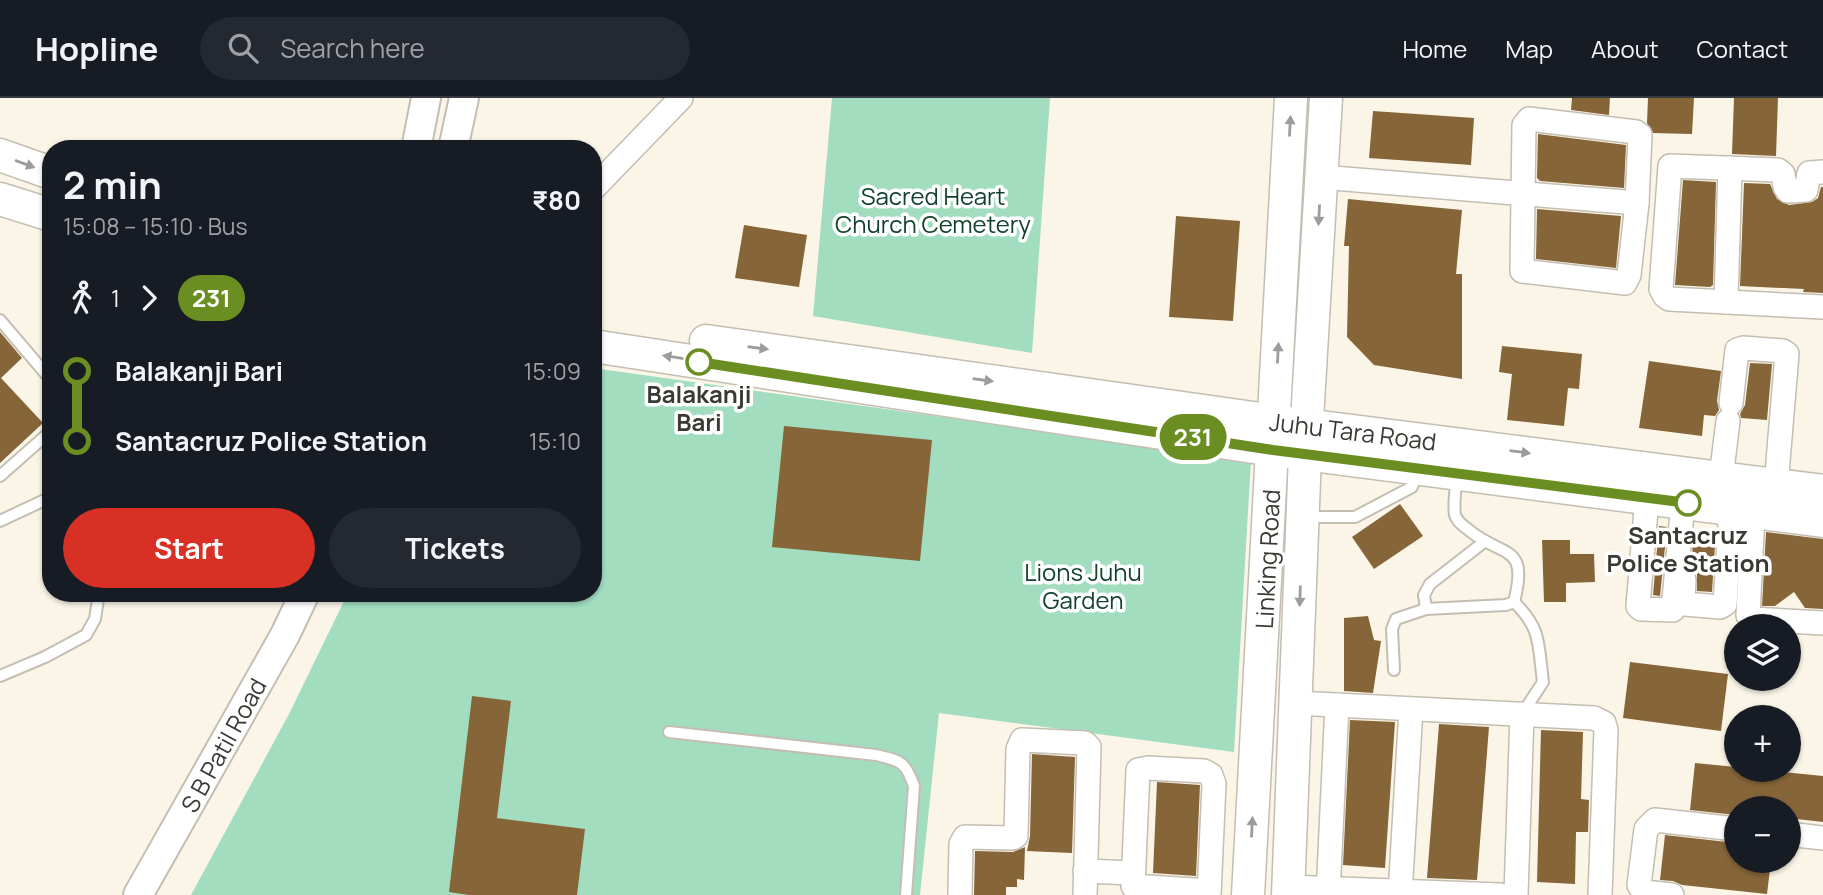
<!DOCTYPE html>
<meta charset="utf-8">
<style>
body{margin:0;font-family:Manrope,sans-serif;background:#242831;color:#f1f3f6;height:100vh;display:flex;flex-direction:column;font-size:26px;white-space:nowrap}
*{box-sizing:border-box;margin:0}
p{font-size:23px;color:#9ea1a6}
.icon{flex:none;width:38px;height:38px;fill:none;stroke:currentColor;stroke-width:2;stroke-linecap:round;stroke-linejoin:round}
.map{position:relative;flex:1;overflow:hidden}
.side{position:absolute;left:42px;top:42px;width:560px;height:462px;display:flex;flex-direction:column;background:#171b24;border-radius:28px;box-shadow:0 2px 5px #0004}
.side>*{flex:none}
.badge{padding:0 14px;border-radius:23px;font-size:24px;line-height:46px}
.controls{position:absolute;left:1724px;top:516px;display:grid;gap:14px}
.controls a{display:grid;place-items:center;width:77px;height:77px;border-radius:50%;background:#171b24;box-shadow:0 2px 5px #0004;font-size:35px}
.map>.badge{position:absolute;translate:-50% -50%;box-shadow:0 0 0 4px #fff}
.legs{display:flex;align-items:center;gap:10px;height:77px;padding:0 21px;font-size:23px}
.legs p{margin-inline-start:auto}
.summary{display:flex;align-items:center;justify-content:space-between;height:119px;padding:0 21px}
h1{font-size:38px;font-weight:700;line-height:52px}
.action{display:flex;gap:14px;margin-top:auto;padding:14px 21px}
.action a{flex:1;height:80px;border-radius:42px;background:#d93025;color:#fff;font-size:28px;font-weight:700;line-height:80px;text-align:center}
.action a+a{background:#242831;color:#f1f3f6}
ul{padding:0 21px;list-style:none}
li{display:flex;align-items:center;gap:24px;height:70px;font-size:26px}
li i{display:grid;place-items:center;width:10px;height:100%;margin:0 9px;background:currentColor}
li i::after{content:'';width:18px;height:18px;margin:-9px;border:5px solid;border-radius:50%;background:#171b24}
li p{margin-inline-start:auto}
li:first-child i{background:linear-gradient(#0000 50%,currentColor 0)}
li:last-child i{background:linear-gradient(currentColor 50%,#0000 0)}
header{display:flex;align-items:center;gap:42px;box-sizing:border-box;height:98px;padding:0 35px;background:#171b24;border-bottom:2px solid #363941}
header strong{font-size:33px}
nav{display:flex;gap:38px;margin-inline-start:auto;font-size:24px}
.search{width:490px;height:63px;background:#242831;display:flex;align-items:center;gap:18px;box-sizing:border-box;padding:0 24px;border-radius:38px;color:#9ea1a6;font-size:26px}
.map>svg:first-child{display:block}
</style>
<header>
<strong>Hopline</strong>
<div class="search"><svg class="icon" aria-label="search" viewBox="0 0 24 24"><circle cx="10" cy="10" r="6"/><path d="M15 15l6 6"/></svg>Search here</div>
<nav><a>Home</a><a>Map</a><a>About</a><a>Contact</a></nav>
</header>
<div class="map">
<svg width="1823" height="797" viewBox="0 0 1823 797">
<rect width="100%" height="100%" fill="#fbf5e8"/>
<g fill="#a2ddc0">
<path d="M 832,0 L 1050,0 L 1032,255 L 813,218 Z"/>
<path d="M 593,270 L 1251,362 L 1234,654 L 939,615 L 920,797 L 191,797 L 289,616 L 348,495 L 593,495 Z"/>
</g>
<g fill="#866539">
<path d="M 1572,0 L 1610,0 L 1609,17 L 1571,12 Z"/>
<path d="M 1648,0 L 1694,0 L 1692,36 L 1653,35 L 1647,25 Z"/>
<path d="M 1734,0 L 1778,0 L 1776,58 L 1732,56 Z"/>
<path d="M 1373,13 L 1474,20 L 1471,67 L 1369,60 Z"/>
<path d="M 1538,36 L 1626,47 L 1624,90 L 1540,83 L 1537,80 Z"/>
<path d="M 1683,82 L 1716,84 L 1713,187 L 1710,189 L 1675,187 Z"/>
<path d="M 1744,85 L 1770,86 L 1777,101 L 1789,107 L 1812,104 L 1818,100 L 1821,89 L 1823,89 L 1823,195 L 1803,194 L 1804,191 L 1740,188 Z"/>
<path d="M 1348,101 L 1462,112 L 1456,176 L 1462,176 L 1462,281 L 1374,267 L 1347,239 L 1349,148 L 1344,148 Z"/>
<path d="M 1537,111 L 1621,118 L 1616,170 L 1536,161 Z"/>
<path d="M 1176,118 L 1240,123 L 1233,223 L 1169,219 Z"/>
<path d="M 744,127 L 807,137 L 799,189 L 735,180 Z"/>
<path d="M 0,234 L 22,260 L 1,280 L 43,325 L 0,365 Z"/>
<path d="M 1502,248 L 1582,256 L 1579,291 L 1568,290 L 1564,328 L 1507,322 L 1512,276 L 1499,274 Z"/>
<path d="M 1649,263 L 1721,273 L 1717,303 L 1719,312 L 1715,318 L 1704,317 L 1702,338 L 1639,330 Z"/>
<path d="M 1750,265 L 1772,266 L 1767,322 L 1741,320 L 1740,316 L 1745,307 Z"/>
<path d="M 784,328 L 932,342 L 920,463 L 772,449 Z"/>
<path d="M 1400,406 L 1423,438 L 1374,471 L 1352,439 Z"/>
<path d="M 1659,428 L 1667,429 L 1660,498 L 1653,497 Z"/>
<path d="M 1766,434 L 1823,441 L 1823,511 L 1805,510 L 1794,494 L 1775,508 L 1762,508 Z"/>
<path d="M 1542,442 L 1570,442 L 1570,456 L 1594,456 L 1595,484 L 1566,485 L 1566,504 L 1544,504 Z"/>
<path d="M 1693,444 L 1715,446 L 1712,494 L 1697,493 L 1697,476 L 1691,470 Z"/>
<path d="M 1368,518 L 1374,542 L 1381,543 L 1373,595 L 1344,593 L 1344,520 Z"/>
<path d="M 1630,564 L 1728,576 L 1721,633 L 1623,620 Z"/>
<path d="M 472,598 L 511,603 L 497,720 L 585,731 L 577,797 L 469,797 L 449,794 Z"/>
<path d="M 1350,622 L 1395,624 L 1385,770 L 1343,767 Z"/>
<path d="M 1439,626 L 1489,629 L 1477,782 L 1427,780 Z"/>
<path d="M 1541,632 L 1583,634 L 1581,701 L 1589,702 L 1588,734 L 1576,734 L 1575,786 L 1537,784 Z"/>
<path d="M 1032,656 L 1075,659 L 1072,755 L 1027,753 L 1030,738 Z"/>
<path d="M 1695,665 L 1736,669 L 1736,672 L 1763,672 L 1823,678 L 1823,724 L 1788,720 L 1788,710 L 1736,710 L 1736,717 L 1690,712 Z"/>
<path d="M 1157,684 L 1200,687 L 1196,778 L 1153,775 Z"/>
<path d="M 1665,737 L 1736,745 L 1736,763 L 1771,763 L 1767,796 L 1682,787 L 1673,783 L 1660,782 Z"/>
<path d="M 1025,749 L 1024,782 L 1017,781 L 1017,789 L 1006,789 L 1006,797 L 974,797 L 975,753 L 1013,754 Z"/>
</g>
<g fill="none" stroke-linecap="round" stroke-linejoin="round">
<defs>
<g id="service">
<path d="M 0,222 L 51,282"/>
<path d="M 0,378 L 51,333"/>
<path d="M 1457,378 C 1456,390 1453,405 1455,417 C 1457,424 1464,428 1470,433 C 1504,460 1529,446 1514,504 L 1506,507 L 1426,511 L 1424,497 L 1430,486 L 1484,444"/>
<path d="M 1305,419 L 1355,419 L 1412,389 L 1418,374"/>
<path d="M 0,423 L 51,399"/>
<path d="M 1514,504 C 1542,531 1538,547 1543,584 L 1522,616"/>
<path d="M 1394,572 L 1392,531 L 1396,521 L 1426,511"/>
<path d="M 0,578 L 45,559 L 86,537 L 95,521 L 99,495"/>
<path d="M 669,634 L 876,657 C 901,663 905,663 914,688 L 906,797"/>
</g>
<g id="minor">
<path d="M 1529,21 L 1636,34 L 1640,37 L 1637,105 L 1629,177 L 1625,185 L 1522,173 L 1524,27 Z"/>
<path d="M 1823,74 L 1809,75 L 1806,92 L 1788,93 L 1785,89 L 1783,76 L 1778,72 L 1670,68 L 1661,191 L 1665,198 L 1669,201 L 1823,209"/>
<path d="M 1321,79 L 1637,105"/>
<path d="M 593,91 L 681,0"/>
<path d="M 1726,204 L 1730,70"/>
<path d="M 1731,305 L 1737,252 L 1743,250 L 1783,253 L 1787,256 L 1776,387"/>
<path d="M 1721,380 L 1728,323"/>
<path d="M 1647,400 L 1638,508 L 1641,511 L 1673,512 L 1683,405"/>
<path d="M 1753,414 L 1748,517 L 1753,521 L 1823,525"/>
<path d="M 1684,482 L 1683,503 L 1685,506 L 1720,509 L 1725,506 L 1731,411"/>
<path d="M 1296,605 L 1594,620 L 1604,625 L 1606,632 L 1600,797"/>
<path d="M 1788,736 L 1823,740"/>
<path d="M 1085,773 L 1133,775"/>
<path d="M 1289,789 L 1500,797"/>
<path d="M 960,797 L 961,746 L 965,739 L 1013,740 L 1016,738 L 1018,651 L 1022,642 L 1085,645 L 1089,649 L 1085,797"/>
<path d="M 1209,797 L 1214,686 L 1211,677 L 1204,673 L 1148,670 L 1138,672 L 1133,788 L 1209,793"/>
<path d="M 1328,797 L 1337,607"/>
<path d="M 1400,797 L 1411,611"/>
<path d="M 1516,797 L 1522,616"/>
<path d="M 1672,797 L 1644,794 L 1639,787 L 1646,731 L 1655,722 L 1736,731"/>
</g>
<g id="tertiary">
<path d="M 416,51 L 426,0"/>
<path d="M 453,51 L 464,0"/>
<path d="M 138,797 L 285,537 L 305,495"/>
</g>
<g id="secondary">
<path d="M 0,57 L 51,75"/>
<path d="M 0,101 L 51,117"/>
<path d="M 706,243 L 1274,323 L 1823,393"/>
<path d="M 593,248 L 1273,352 L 1823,423"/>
<path d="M 1248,797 L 1291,0"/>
<path d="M 1288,797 L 1305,356 L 1326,0"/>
</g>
</defs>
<use href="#service" stroke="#c4beb2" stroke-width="14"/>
<use href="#minor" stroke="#c4beb2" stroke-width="26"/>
<use href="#tertiary" stroke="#c4beb2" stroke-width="32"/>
<use href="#secondary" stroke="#c4beb2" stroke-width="35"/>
<use href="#service" stroke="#fff" stroke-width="10"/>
<use href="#minor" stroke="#fff" stroke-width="23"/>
<use href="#tertiary" stroke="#fff" stroke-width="28"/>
<use href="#secondary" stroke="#fff" stroke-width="32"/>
</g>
<defs><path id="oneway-solid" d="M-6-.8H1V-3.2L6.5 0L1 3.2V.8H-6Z" transform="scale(1.75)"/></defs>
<g fill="#9d9c9a">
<use href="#oneway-solid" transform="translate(1290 28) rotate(-87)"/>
<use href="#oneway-solid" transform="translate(25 66) rotate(20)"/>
<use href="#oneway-solid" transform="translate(1319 117) rotate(93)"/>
<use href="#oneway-solid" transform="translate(758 250) rotate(8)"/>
<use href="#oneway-solid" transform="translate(1278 255) rotate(-87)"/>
<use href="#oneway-solid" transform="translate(673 259) rotate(-171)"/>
<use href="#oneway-solid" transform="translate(983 282) rotate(8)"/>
<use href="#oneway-solid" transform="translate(1520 354) rotate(7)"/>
<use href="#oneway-solid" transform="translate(1300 498) rotate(92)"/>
<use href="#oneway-solid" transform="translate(1252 729) rotate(-87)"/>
</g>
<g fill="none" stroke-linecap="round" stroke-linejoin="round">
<defs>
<path id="line-1" d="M 699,264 L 1273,352 L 1688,405"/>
</defs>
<use href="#line-1" stroke="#fff" stroke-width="16"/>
<use href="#line-1" stroke="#6b8e23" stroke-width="10"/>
</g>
<g fill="#fff" stroke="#6b8e23" stroke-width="3.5">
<circle cx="699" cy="264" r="12"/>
<circle cx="1688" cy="405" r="12"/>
</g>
<g text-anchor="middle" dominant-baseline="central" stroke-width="7" stroke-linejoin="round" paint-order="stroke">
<g font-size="24" fill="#12422f" stroke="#fff">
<text x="933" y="97">Sacred Heart<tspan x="933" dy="28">Church Cemetery</tspan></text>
<text x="1083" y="473">Lions Juhu<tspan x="1083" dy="28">Garden</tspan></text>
</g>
<g font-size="24" font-weight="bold" fill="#3b3934" stroke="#fff">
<text x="699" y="295">Balakanji<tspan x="699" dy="28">Bari</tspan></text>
<text x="1688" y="436">Santacruz<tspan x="1688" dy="28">Police Station</tspan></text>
</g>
<g font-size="24" fill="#3b3934" stroke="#fff">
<text transform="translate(1353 333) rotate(7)">Juhu Tara Road</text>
<text transform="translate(1267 461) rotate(-87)">Linking Road</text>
<text transform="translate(223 647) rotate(-61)">S B Patil Road</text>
</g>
</g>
</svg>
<div class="controls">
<a><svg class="icon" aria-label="layers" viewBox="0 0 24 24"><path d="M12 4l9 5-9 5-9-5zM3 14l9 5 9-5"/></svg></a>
<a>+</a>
<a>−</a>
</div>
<b class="badge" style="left:1193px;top:339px;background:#6b8e23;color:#fff">231</b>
<section class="side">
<div class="summary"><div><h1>2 min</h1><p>15:08 – 15:10 · Bus</p></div><b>₹80</b></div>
<div class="legs"><svg class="icon" aria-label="walk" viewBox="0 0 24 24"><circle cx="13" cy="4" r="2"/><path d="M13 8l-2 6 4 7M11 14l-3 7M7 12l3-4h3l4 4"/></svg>1<svg class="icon" aria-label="forward" viewBox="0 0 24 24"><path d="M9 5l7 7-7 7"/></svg><b class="badge" style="background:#6b8e23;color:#fff">231</b></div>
<ul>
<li><i style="color:#6b8e23"></i><b>Balakanji Bari</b><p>15:09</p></li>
<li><i style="color:#6b8e23"></i><b>Santacruz Police Station</b><p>15:10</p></li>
</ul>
<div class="action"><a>Start</a><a>Tickets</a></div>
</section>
</div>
